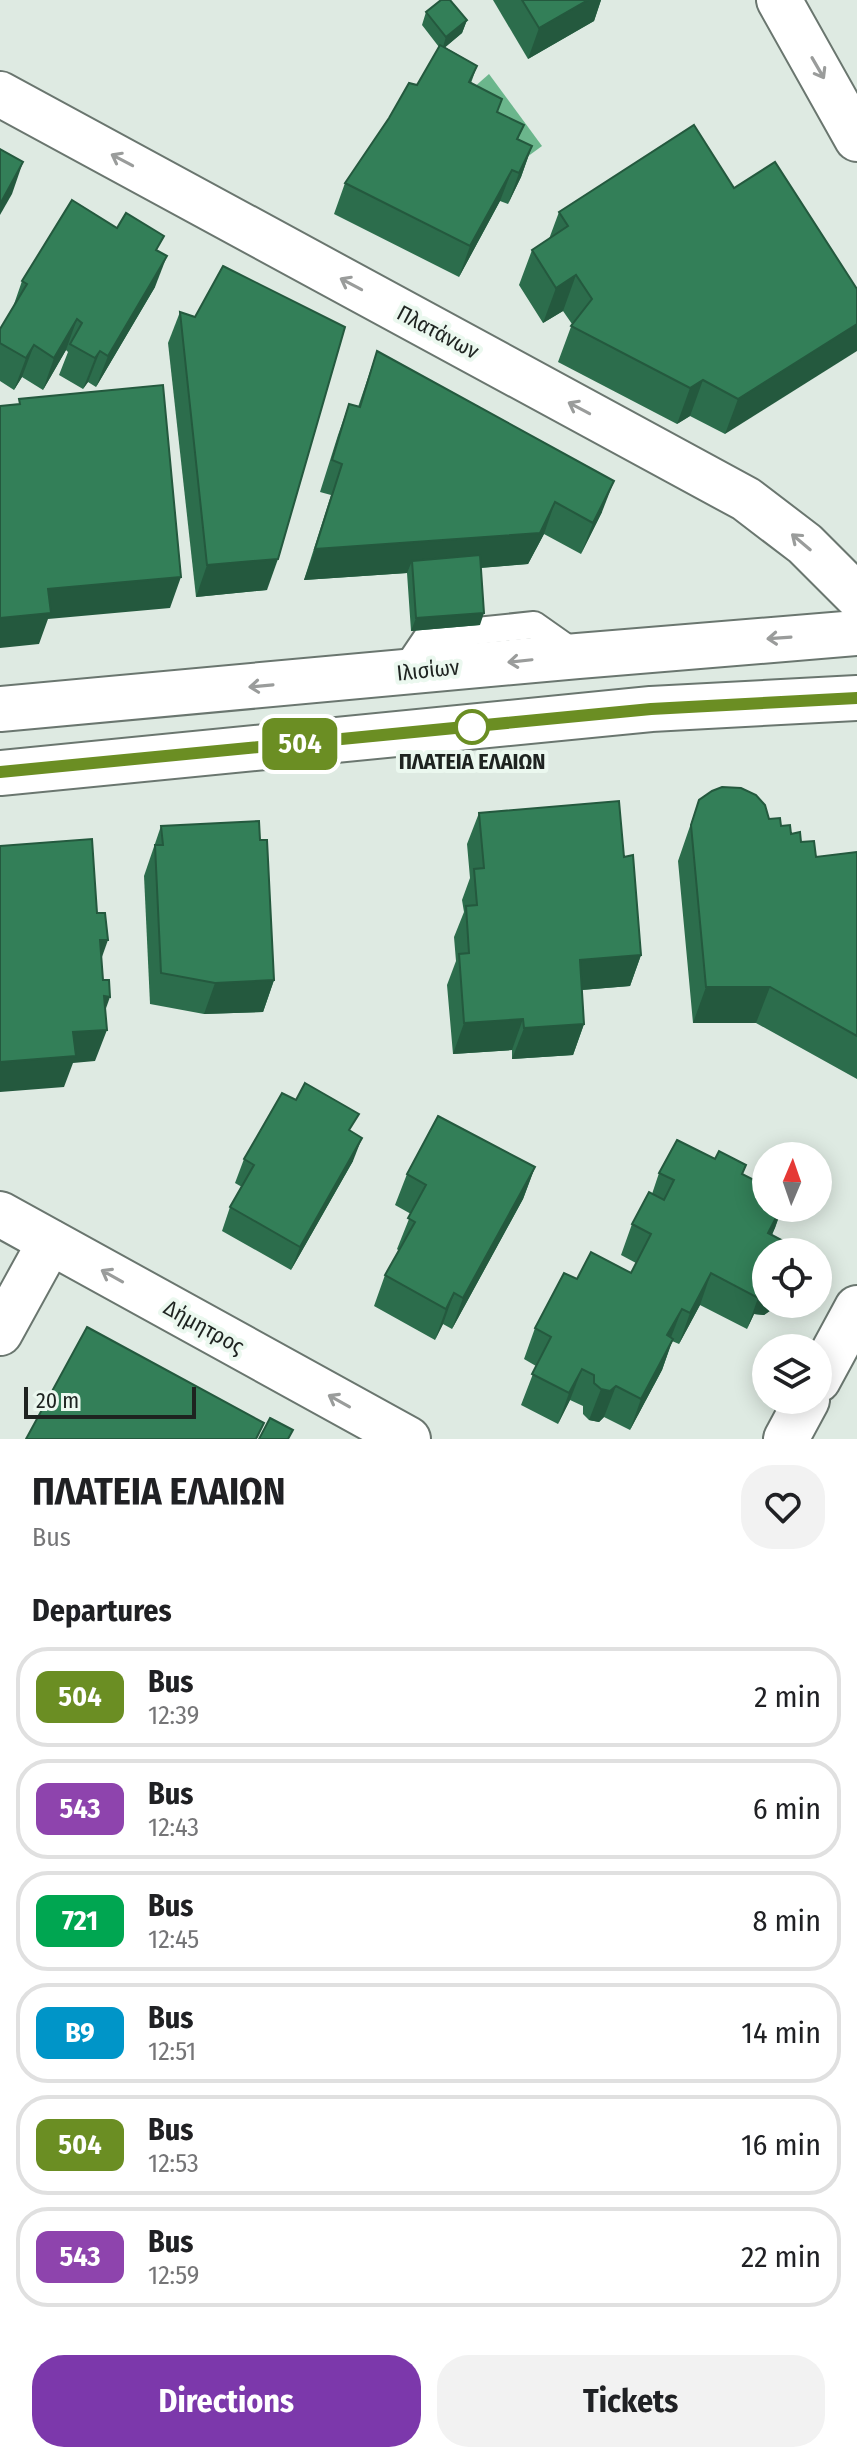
<!DOCTYPE html>
<meta charset="utf-8">
<style>
body{margin:0;font-family:"Fira Sans Condensed",sans-serif;background:#f2f2f2;color:#202124;height:100vh;display:flex;flex-direction:column;font-size:30px;white-space:nowrap}
*{box-sizing:border-box;margin:0}
p{font-size:26px;color:#757577}
.icon{flex:none;width:44px;height:44px;fill:none;stroke:currentColor;stroke-width:2;stroke-linecap:round;stroke-linejoin:round}
.map{position:relative;height:1439px;overflow:hidden}
.side{display:flex;flex-direction:column;background:#fff;flex:1}
.side>*{flex:none}
.badge{padding:0 16px;border-radius:12px;font-size:28px;line-height:52px}
.needle{width:52px;rotate:2deg}
.tools{position:absolute;left:752px;top:1142px;display:grid;gap:16px}
.tools a{display:grid;place-items:center;width:80px;height:80px;border-radius:50%;background:#fff;box-shadow:0 4px 20px #0003;font-size:40px}
.scale{position:absolute;left:24px;bottom:20px;width:172px;box-sizing:border-box;padding-left:8px;border:4px solid #1e2320;border-top:0;font-size:22px;line-height:28px;white-space:nowrap;color:#1e2320;-webkit-text-stroke:6px #ebf8ef;paint-order:stroke}
.map>.badge{position:absolute;translate:-50% -50%;box-shadow:0 0 0 4px #fff}
h2{padding:0 32px;font-size:30px;line-height:72px}
.round{display:grid;place-items:center;flex:none;width:84px;height:84px;border-radius:32px;background:#f2f2f2}
.headline{display:flex;align-items:center;justify-content:space-between;height:136px;padding:0 32px}
h1{font-size:38px;font-weight:700;line-height:60px}
.action{display:flex;gap:16px;margin-top:auto;padding:16px 32px}
.action a{flex:1;height:92px;border-radius:32px;background:#7c38ab;color:#fff;font-size:32px;font-weight:700;line-height:92px;text-align:center}
.action a+a{background:#f2f2f2;color:#202124}
ul{padding:0;list-style:none}
li{display:flex;align-items:center;gap:24px;height:100px;margin:0 16px 12px;padding:0 16px;border:4px solid #e0e0e0;border-radius:32px}
li div{flex:1}
li b{display:block;font-size:30px}
li em{font-style:normal}
li .badge{min-width:88px;font-weight:700;text-align:center}
.map>svg:first-child{display:block}
</style>
<div class="map">
<svg width="857" height="1439" viewBox="0 0 857 1439">
<rect width="100%" height="100%" fill="#deeae2"/>
<path fill="#6bb68c" d="M 489,74 L 542,146 L 527,157 L 472,89 Z"/>
<g fill="none" stroke-linecap="round" stroke-linejoin="round">
<defs>
<path id="lane" d="M 403,673 L 428,636 L 534,625 L 578,656"/>
<g id="street">
<path d="M 779,0 L 857,139"/>
<path d="M 0,94 L 746,499 L 805,544 L 857,596"/>
<path d="M 0,1214 L 408,1439"/>
<path d="M 0,1333 L 50,1242"/>
<path d="M 818,1380 L 857,1308"/>
<path d="M 786,1439 L 807,1400"/>
</g>
<g id="secondary">
<path d="M 0,709 L 578,656 L 857,633"/>
<path d="M 0,773 L 651,709 L 857,698"/>
</g>
</defs>
<use href="#lane" stroke="#6a766f" stroke-width="30"/>
<use href="#street" stroke="#6a766f" stroke-width="48"/>
<use href="#secondary" stroke="#6a766f" stroke-width="48"/>
<use href="#lane" stroke="#fff" stroke-width="26"/>
<use href="#street" stroke="#fff" stroke-width="44"/>
<use href="#secondary" stroke="#fff" stroke-width="44"/>
</g>
<g fill="#2c6d4c">
<path d="M 493,0 L 601,0 L 594,21 L 528,59 Z"/>
<path d="M 426,12 L 467,20 L 462,33 L 445,47 L 477,66 L 471,83 L 497,113 L 524,125 L 518,139 L 532,146 L 521,177 L 508,204 L 500,201 L 459,277 L 334,214 L 345,183 L 417,85 L 439,47 L 422,25 Z"/>
<path d="M 734,188 L 857,289 L 725,434 L 690,416 L 677,424 L 558,362 L 572,324 L 563,311 L 543,323 L 519,285 L 532,250 L 549,239 L 559,212 Z"/>
<path d="M 159,252 L 155,287 L 96,387 L 88,382 L 83,389 L 59,375 L 68,352 L 66,350 L 43,390 L 22,377 L 14,390 L 0,381 L 0,329 L 12,310 L 22,281 Z"/>
<path d="M 180,312 L 267,590 L 196,597 L 168,343 Z"/>
<path d="M 377,351 L 602,512 L 581,554 L 544,534 L 528,564 L 481,568 L 480,625 L 411,631 L 407,573 L 304,580 L 331,495 L 320,492 L 338,435 L 349,404 L 358,407 Z"/>
<path d="M 699,800 L 769,819 L 781,826 L 801,842 L 816,857 L 857,852 L 857,1079 L 756,1023 L 693,1023 L 678,861 Z"/>
<path d="M 479,813 L 624,857 L 641,955 L 630,986 L 582,990 L 584,1024 L 573,1055 L 512,1059 L 512,1050 L 453,1054 L 447,985 L 456,961 L 454,937 L 464,912 L 462,900 L 470,878 L 467,844 Z"/>
<path d="M 161,826 L 260,840 L 274,980 L 263,1012 L 204,1014 L 150,1004 L 144,876 Z"/>
<path d="M 352,1132 L 353,1161 L 291,1270 L 222,1231 L 230,1207 L 242,1187 L 235,1183 L 244,1159 Z"/>
<path d="M 535,1167 L 523,1199 L 452,1329 L 443,1324 L 435,1340 L 374,1306 L 385,1275 L 399,1251 L 397,1249 L 411,1214 L 395,1205 L 407,1174 Z"/>
<path d="M 659,1173 L 743,1174 L 766,1208 L 782,1208 L 766,1252 L 766,1304 L 775,1304 L 774,1308 L 764,1315 L 754,1314 L 747,1329 L 700,1305 L 679,1344 L 672,1341 L 662,1370 L 630,1430 L 604,1417 L 599,1422 L 589,1420 L 583,1414 L 583,1406 L 570,1400 L 558,1424 L 521,1405 L 536,1366 L 524,1359 L 535,1328 L 577,1279 L 631,1273 L 636,1263 L 621,1255 L 632,1224 L 652,1194 Z"/>
</g>
<g fill="#24593e">
<path d="M 588,0 L 601,0 L 594,21 L 528,59 L 539,28 Z"/>
<path d="M 467,20 L 462,33 L 442,50 L 446,37 Z"/>
<path d="M 532,146 L 521,177 L 508,204 L 519,173 Z"/>
<path d="M 23,162 L 12,194 L 0,215 L 0,204 Z"/>
<path d="M 512,170 L 500,201 L 459,277 L 470,246 Z"/>
<path d="M 167,256 L 155,287 L 96,387 L 108,356 Z"/>
<path d="M 576,275 L 563,311 L 543,323 L 556,288 Z"/>
<path d="M 77,319 L 66,350 L 43,390 L 54,358 Z"/>
<path d="M 857,324 L 857,351 L 725,434 L 738,399 Z"/>
<path d="M 34,345 L 22,377 L 14,390 L 26,358 Z"/>
<path d="M 100,351 L 88,382 L 83,389 L 95,358 Z"/>
<path d="M 703,380 L 690,416 L 677,424 L 690,388 Z"/>
<path d="M 614,481 L 602,512 L 581,554 L 593,523 Z"/>
<path d="M 555,502 L 544,534 L 528,564 L 412,573 L 412,561 L 407,573 L 304,580 L 315,549 Z"/>
<path d="M 278,559 L 267,590 L 196,597 L 207,565 Z"/>
<path d="M 181,577 L 170,608 L 48,619 L 39,644 L 0,648 L 0,618 L 48,589 Z"/>
<path d="M 484,613 L 480,625 L 411,631 L 416,618 Z"/>
<path d="M 100,940 L 108,940 L 97,971 Z"/>
<path d="M 641,955 L 630,986 L 568,991 L 580,960 Z"/>
<path d="M 274,980 L 263,1012 L 204,1014 L 215,983 Z"/>
<path d="M 706,987 L 770,987 L 756,1023 L 693,1023 Z"/>
<path d="M 104,996 L 110,997 L 99,1028 Z"/>
<path d="M 523,1019 L 512,1050 L 453,1054 L 464,1023 Z"/>
<path d="M 584,1024 L 573,1055 L 512,1059 L 524,1028 Z"/>
<path d="M 107,1030 L 95,1061 L 73,1063 L 64,1087 L 0,1092 L 0,1062 L 73,1032 Z"/>
<path d="M 362,1138 L 353,1161 L 291,1270 L 300,1247 Z"/>
<path d="M 535,1167 L 523,1199 L 452,1329 L 463,1298 Z"/>
<path d="M 781,1208 L 782,1208 L 775,1228 L 756,1264 L 768,1233 Z"/>
<path d="M 711,1273 L 700,1305 L 679,1344 L 690,1313 Z"/>
<path d="M 765,1283 L 766,1304 L 775,1304 L 774,1308 L 764,1315 L 754,1314 L 747,1329 L 758,1298 Z"/>
<path d="M 454,1293 L 443,1324 L 435,1340 L 446,1309 Z"/>
<path d="M 682,1309 L 670,1340 L 667,1335 Z"/>
<path d="M 673,1339 L 662,1370 L 630,1430 L 641,1399 Z"/>
<path d="M 582,1369 L 570,1400 L 558,1424 L 569,1393 Z"/>
<path d="M 616,1386 L 604,1417 L 599,1422 L 589,1420 L 601,1389 Z"/>
</g>
<g fill="#337f58" stroke="#24593e" stroke-width="2">
<path d="M 441,0 L 450,0 L 467,20 L 446,37 L 426,12 Z"/>
<path d="M 522,0 L 588,0 L 539,28 Z"/>
<path d="M 440,45 L 477,66 L 469,82 L 502,99 L 497,112 L 524,125 L 517,139 L 532,146 L 519,173 L 512,170 L 470,246 L 345,183 L 389,118 L 409,83 L 417,85 Z"/>
<path d="M 694,125 L 734,188 L 775,162 L 857,289 L 857,324 L 738,399 L 703,380 L 690,388 L 571,326 L 592,299 L 576,275 L 556,288 L 532,250 L 568,226 L 559,212 Z"/>
<path d="M 0,149 L 23,162 L 0,204 Z"/>
<path d="M 72,200 L 117,228 L 126,213 L 164,236 L 156,250 L 167,256 L 108,356 L 100,351 L 95,358 L 70,344 L 82,323 L 77,319 L 54,358 L 34,345 L 26,358 L 0,343 L 0,329 L 27,284 L 22,281 Z"/>
<path d="M 223,266 L 345,327 L 278,559 L 207,565 L 180,312 L 195,317 Z"/>
<path d="M 377,351 L 614,481 L 593,523 L 555,502 L 540,533 L 315,549 L 342,464 L 332,460 L 349,404 L 360,407 Z"/>
<path d="M 163,385 L 181,577 L 48,589 L 51,613 L 0,618 L 0,406 L 20,404 L 19,399 Z"/>
<path d="M 480,555 L 484,613 L 416,618 L 412,561 Z"/>
<path d="M 722,787 L 741,788 L 756,795 L 765,805 L 769,819 L 780,818 L 781,826 L 790,825 L 791,834 L 800,832 L 801,842 L 814,841 L 816,857 L 857,852 L 857,1036 L 770,987 L 706,987 L 691,825 L 699,800 L 712,791 Z"/>
<path d="M 619,801 L 624,857 L 633,855 L 641,955 L 580,960 L 584,1024 L 524,1028 L 523,1019 L 464,1023 L 459,954 L 469,953 L 466,906 L 477,905 L 474,869 L 484,868 L 479,813 Z"/>
<path d="M 259,821 L 260,840 L 267,840 L 274,980 L 215,983 L 161,973 L 155,845 L 163,845 L 161,826 Z"/>
<path d="M 92,839 L 97,913 L 105,913 L 108,940 L 100,940 L 103,980 L 109,980 L 110,997 L 104,996 L 107,1030 L 73,1032 L 76,1056 L 0,1062 L 0,846 Z"/>
<path d="M 305,1083 L 359,1114 L 349,1130 L 362,1138 L 300,1247 L 230,1207 L 254,1165 L 244,1159 L 282,1093 L 296,1100 Z"/>
<path d="M 438,1116 L 535,1167 L 463,1298 L 454,1293 L 446,1309 L 385,1275 L 415,1222 L 408,1218 L 426,1185 L 407,1174 Z"/>
<path d="M 677,1140 L 715,1159 L 719,1151 L 746,1165 L 742,1174 L 766,1186 L 766,1208 L 781,1208 L 768,1233 L 787,1243 L 782,1252 L 766,1252 L 766,1283 L 758,1298 L 711,1273 L 690,1313 L 682,1309 L 667,1335 L 673,1339 L 641,1399 L 616,1386 L 610,1391 L 601,1389 L 594,1383 L 594,1375 L 582,1369 L 569,1393 L 532,1374 L 551,1337 L 535,1328 L 564,1273 L 577,1279 L 591,1252 L 631,1273 L 651,1234 L 632,1224 L 649,1192 L 664,1200 L 674,1180 L 659,1173 Z"/>
<path d="M 87,1327 L 264,1423 L 256,1439 L 26,1439 Z"/>
<path d="M 270,1418 L 293,1430 L 288,1439 L 259,1439 Z"/>
</g>
<defs><path id="oneway-shaft" d="M-6 0H5M1.5-3L5.5 0L1.5 3" fill="none" stroke-width="1.6" stroke-linecap="round" stroke-linejoin="round" transform="scale(2)"/></defs>
<g stroke="#9a9c9b">
<use href="#oneway-shaft" transform="translate(818 68) rotate(60)"/>
<use href="#oneway-shaft" transform="translate(122 160) rotate(-152)"/>
<use href="#oneway-shaft" transform="translate(351 284) rotate(-152)"/>
<use href="#oneway-shaft" transform="translate(579 408) rotate(-152)"/>
<use href="#oneway-shaft" transform="translate(801 542) rotate(-140)"/>
<use href="#oneway-shaft" transform="translate(779 638) rotate(176)"/>
<use href="#oneway-shaft" transform="translate(520 661) rotate(174)"/>
<use href="#oneway-shaft" transform="translate(261 686) rotate(175)"/>
<use href="#oneway-shaft" transform="translate(112 1276) rotate(-151)"/>
<use href="#oneway-shaft" transform="translate(339 1401) rotate(-151)"/>
</g>
<g fill="none" stroke-linecap="round" stroke-linejoin="round">
<defs>
<path id="line" d="M 0,772 L 651,709 L 857,698"/>
</defs>
<use href="#line" stroke="#fff" stroke-width="18"/>
<use href="#line" stroke="#6b8e23" stroke-width="12"/>
</g>
<circle fill="#fff" stroke="#6b8e23" stroke-width="4" cx="472" cy="727" r="16"/>
<g text-anchor="middle" dominant-baseline="central" stroke-width="8" stroke-linejoin="round" paint-order="stroke">
<g font-size="22" fill="#1e2320" stroke="#ebf8ef">
<text transform="translate(438 332) rotate(28)">Πλατάνων</text>
<text transform="translate(428 670) rotate(-6)">Ιλισίων</text>
<text transform="translate(204 1327) rotate(29)">Δήμητρος</text>
</g>
<g font-size="22" font-weight="bold" fill="#1e2320" stroke="#ebf8ef">
<text x="472" y="761">ΠΛΑΤΕΙΑ ΕΛΑΙΩΝ</text>
</g>
</g>
</svg>
<div class="tools">
<a><svg class="needle" viewBox="-14 -14 28 28"><path d="M0-13l5 13h-10z" fill="#e53935"/><path d="M0 13l5-13h-10z" fill="#757577"/></svg></a>
<a><svg class="icon" aria-label="locate" viewBox="0 0 24 24"><circle cx="12" cy="12" r="6"/><path d="M12 2v4M12 18v4M2 12h4M18 12h4"/></svg></a>
<a><svg class="icon" aria-label="layers" viewBox="0 0 24 24"><path d="M12 4l9 5-9 5-9-5zM3 14l9 5 9-5"/></svg></a>
</div>
<div class="scale">20 m</div>
<b class="badge" style="left:300px;top:744px;background:#6b8e23;color:#fff">504</b>
</div>
<section class="side">
<div class="headline"><div><h1>ΠΛΑΤΕΙΑ ΕΛΑΙΩΝ</h1><p>Bus</p></div><a class="round"><svg class="icon" aria-label="heart" viewBox="0 0 24 24"><path d="M12 20l-8-8c-3-5 5-10 8-4 3-6 11-1 8 4z"/></svg></a></div>
<h2>Departures</h2>
<ul>
<li><span class="badge" style="background:#6b8e23;color:#fff">504</span><div><b>Bus</b><p>12:39</p></div><em>2 min</em></li>
<li><span class="badge" style="background:#8e44ad;color:#fff">543</span><div><b>Bus</b><p>12:43</p></div><em>6 min</em></li>
<li><span class="badge" style="background:#00a651;color:#fff">721</span><div><b>Bus</b><p>12:45</p></div><em>8 min</em></li>
<li><span class="badge" style="background:#0095c8;color:#fff">Β9</span><div><b>Bus</b><p>12:51</p></div><em>14 min</em></li>
<li><span class="badge" style="background:#6b8e23;color:#fff">504</span><div><b>Bus</b><p>12:53</p></div><em>16 min</em></li>
<li><span class="badge" style="background:#8e44ad;color:#fff">543</span><div><b>Bus</b><p>12:59</p></div><em>22 min</em></li>
</ul>
<div class="action"><a>Directions</a><a>Tickets</a></div>
</section>
